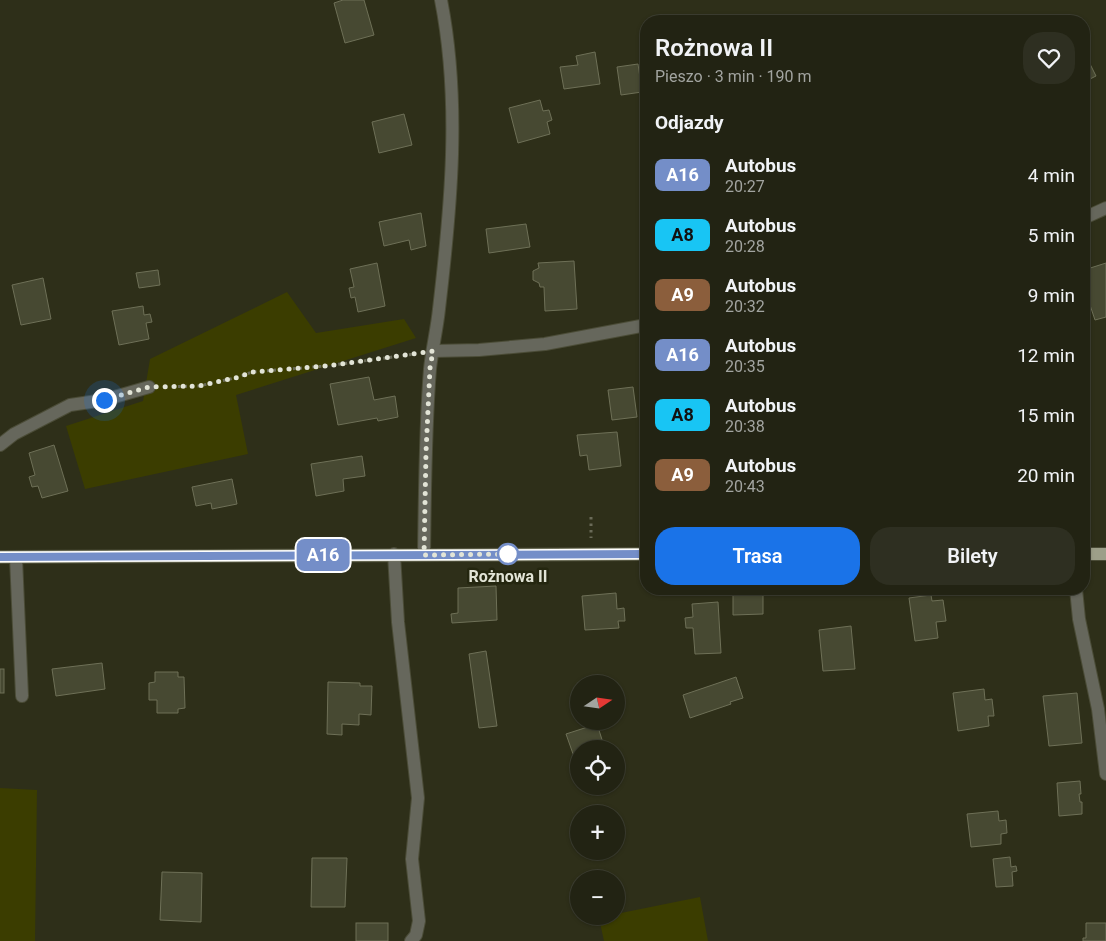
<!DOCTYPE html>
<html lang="pl">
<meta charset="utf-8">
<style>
body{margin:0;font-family:Roboto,sans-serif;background:#2e2f21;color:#f1f3f6;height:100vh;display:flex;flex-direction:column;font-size:19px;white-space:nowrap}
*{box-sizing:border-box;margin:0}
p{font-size:16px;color:#a2a4a0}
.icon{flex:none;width:28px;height:28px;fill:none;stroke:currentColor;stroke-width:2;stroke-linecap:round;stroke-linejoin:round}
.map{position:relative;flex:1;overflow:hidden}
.sheet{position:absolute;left:640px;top:15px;width:450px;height:580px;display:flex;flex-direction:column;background:#222313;border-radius:20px;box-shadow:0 1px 4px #0004,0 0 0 1px #3f4033}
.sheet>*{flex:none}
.badge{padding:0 10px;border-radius:8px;font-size:18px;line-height:32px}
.needle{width:32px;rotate:77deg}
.controls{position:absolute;left:570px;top:675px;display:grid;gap:10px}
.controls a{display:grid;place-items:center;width:55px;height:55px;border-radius:50%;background:#222313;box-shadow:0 1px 4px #0004,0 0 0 1px #3f4033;font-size:25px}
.you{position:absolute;width:25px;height:25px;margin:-12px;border:4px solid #fff;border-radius:50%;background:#1a73e8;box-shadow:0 0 0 8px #1a73e833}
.map>.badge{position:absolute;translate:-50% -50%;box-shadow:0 0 0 2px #fff}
h2{padding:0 15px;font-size:19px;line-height:45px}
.round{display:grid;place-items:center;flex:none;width:52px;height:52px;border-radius:20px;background:#2e2f21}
.summary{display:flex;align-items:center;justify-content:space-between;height:85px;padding:0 15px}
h1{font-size:24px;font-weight:600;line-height:38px}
.action{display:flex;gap:10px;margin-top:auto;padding:10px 15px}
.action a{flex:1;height:58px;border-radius:20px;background:#1a73e8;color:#fff;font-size:20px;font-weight:600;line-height:58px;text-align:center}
.action a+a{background:#2e2f21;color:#f1f3f6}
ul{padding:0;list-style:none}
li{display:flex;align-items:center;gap:15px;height:60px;padding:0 15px}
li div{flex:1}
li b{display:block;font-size:19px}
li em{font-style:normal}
li .badge{min-width:55px;font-weight:700;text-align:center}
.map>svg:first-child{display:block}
</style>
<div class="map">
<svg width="1106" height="941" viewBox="0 0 1106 941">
<rect width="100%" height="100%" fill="#2e2f19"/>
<g fill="#3b3d00">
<path d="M 287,292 L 316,333 L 404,319 L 416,338 L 236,395 L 248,454 L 85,489 L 66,426 L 143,401 L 150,359 Z"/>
<path d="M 0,788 L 37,790 L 35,941 L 0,941 Z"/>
<path d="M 700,897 L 708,941 L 604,941 L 599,918 L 616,916 L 616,914 Z"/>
</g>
<g fill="#474932" stroke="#6e7057">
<path d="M 343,0 L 364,0 L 374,35 L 345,43 L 334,3 Z"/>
<path d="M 595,52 L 600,84 L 564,89 L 560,67 L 578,65 L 576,56 Z"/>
<path d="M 1084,52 L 1096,76 L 1084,82 Z"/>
<path d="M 638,64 L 642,92 L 621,95 L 617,67 Z"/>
<path d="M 540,100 L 543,111 L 549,110 L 552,120 L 547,122 L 550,134 L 518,143 L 509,108 Z"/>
<path d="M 404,114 L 412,145 L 379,153 L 372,122 Z"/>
<path d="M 421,213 L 426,246 L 411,250 L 409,240 L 384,246 L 379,222 Z"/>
<path d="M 526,224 L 530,247 L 489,253 L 486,229 Z"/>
<path d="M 574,261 L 577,309 L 545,311 L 544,287 L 540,287 L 539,283 L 533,280 L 533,271 L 539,268 L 538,263 Z"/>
<path d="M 377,263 L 385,306 L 358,312 L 355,297 L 351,298 L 349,288 L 354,287 L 350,269 Z"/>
<path d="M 1106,263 L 1106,317 L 1095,320 L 1086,293 L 1090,292 L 1084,270 Z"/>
<path d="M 158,270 L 160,285 L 139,288 L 136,273 Z"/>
<path d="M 43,278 L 51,319 L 21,325 L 12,285 Z"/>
<path d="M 143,306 L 144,315 L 150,314 L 152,322 L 146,323 L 149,339 L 119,345 L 112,311 Z"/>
<path d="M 369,377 L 374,400 L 395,396 L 398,417 L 378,421 L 377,418 L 338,425 L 330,384 Z"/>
<path d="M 633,387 L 637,417 L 612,420 L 608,390 Z"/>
<path d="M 617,432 L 621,466 L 589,470 L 587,455 L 580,456 L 577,435 Z"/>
<path d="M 54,445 L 68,491 L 42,498 L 38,486 L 32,487 L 29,477 L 35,475 L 29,453 Z"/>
<path d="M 362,456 L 365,476 L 343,479 L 344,491 L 316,496 L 311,464 Z"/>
<path d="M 232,479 L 237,504 L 212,509 L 211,503 L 196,506 L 192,487 Z"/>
<path d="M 496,586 L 497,620 L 452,623 L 451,614 L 458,613 L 458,588 Z"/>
<path d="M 733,589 L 763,589 L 763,614 L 733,615 Z"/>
<path d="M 616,593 L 617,609 L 624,608 L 625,621 L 618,621 L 619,628 L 585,630 L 582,596 Z"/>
<path d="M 931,595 L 932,601 L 943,600 L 946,621 L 936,622 L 938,638 L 915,641 L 909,598 Z"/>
<path d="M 718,602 L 721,653 L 695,654 L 693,628 L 686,628 L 685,618 L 693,617 L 692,604 Z"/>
<path d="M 851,626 L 855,669 L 823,671 L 819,630 Z"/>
<path d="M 486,651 L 497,726 L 479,728 L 469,654 Z"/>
<path d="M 102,663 L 105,689 L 56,696 L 52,669 Z"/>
<rect x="0" y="669" width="4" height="24"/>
<path d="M 155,672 L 178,672 L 178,677 L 184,677 L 185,708 L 178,709 L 178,713 L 157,713 L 157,700 L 149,700 L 149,683 L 155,682 Z"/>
<path d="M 736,677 L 743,698 L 730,702 L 731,704 L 690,718 L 683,695 Z"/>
<path d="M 328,682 L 360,683 L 360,686 L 372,686 L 371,715 L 359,714 L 359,725 L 342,724 L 342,735 L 327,734 Z"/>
<path d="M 984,689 L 985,700 L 992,699 L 994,716 L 988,716 L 989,726 L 958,731 L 953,693 Z"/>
<path d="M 1077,693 L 1082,743 L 1049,746 L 1043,696 Z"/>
<path d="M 597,724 L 605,749 L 579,749 L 578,768 L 566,734 Z"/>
<path d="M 1080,781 L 1081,794 L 1079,794 L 1080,802 L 1082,802 L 1082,814 L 1059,816 L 1057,783 Z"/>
<path d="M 998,811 L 999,821 L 1006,820 L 1007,833 L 1001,834 L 1001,844 L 971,847 L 967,814 Z"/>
<path d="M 1010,857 L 1011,867 L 1016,866 L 1017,871 L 1012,872 L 1013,886 L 996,887 L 993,859 Z"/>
<path d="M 312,858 L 347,858 L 345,907 L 311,907 Z"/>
<path d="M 162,872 L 202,873 L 201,922 L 160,920 Z"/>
<rect x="356" y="923" width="32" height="18"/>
<path d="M 1086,923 L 1106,923 L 1106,941 L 1083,941 L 1083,938 L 1086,938 Z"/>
</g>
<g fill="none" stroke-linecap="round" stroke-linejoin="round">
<defs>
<g id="minor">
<path d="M 1084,218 L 1106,208"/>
<path d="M 433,351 L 479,350 L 545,344 L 646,325"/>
<path d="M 0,445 L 14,434 L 70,405 L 104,400 L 149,387"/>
<path d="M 394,554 L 398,622 L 418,798 L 412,859 L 419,921 L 416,935 L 411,941"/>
<path d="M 424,555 C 425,493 425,431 430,369 C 432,349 437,329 439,309 C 451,207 461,102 441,0"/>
<path d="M 16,558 L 22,696"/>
<path d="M 1076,589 L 1079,619 L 1098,709 L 1106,774"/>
</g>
<g id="major">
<path d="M 1084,554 L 1106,554"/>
<path d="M 0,557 L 646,554"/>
</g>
</defs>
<use href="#minor" stroke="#4b4c37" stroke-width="14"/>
<use href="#major" stroke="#4b4c37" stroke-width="14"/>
<g stroke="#6a6b58" stroke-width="3" stroke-dasharray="2.5 4" stroke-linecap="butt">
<path d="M 165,387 L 199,386 L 239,377 L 252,372 L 326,366 L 415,354"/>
<path d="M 591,517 L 591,538"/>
</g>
<use href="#minor" stroke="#66675c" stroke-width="12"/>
<use href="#major" stroke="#9d9f89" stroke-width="12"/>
</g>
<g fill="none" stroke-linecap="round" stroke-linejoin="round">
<defs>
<path id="line" d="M 0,557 L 646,554"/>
</defs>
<use href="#line" stroke="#fff" stroke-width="11"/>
<use href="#line" stroke="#748ec8" stroke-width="8"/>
<path stroke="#e2e4d6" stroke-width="5" stroke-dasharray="0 9" d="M 104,400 L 149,387 L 199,386 L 239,377 L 252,372 L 326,366 L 433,351 L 430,368 L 426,452 L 424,555 L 510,554 L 508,554"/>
</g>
<circle fill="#fff" stroke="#748ec8" stroke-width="2.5" cx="508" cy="554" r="10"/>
<g text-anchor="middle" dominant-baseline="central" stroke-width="5" stroke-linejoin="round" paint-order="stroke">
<g font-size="16" font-weight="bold" fill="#e2e4d6" stroke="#24260f">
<text x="508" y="576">Rożnowa II</text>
</g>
</g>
</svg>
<div class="controls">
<a><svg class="needle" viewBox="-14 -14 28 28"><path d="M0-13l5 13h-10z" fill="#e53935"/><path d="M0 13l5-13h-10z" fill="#a2a4a0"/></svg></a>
<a><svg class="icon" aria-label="locate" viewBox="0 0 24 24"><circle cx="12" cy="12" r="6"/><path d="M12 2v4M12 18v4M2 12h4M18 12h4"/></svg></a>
<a>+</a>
<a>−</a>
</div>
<div class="you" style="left:104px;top:400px"></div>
<b class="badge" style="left:323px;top:555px;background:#748ec8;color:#fff">A16</b>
<section class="sheet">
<div class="summary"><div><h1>Rożnowa II</h1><p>Pieszo · 3 min · 190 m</p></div><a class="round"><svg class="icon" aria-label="heart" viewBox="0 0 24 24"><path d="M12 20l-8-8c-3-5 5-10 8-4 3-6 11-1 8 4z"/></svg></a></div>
<h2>Odjazdy</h2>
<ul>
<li><span class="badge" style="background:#748ec8;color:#fff">A16</span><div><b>Autobus</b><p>20:27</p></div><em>4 min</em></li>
<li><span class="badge" style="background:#18c5f4;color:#111">A8</span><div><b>Autobus</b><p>20:28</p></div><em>5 min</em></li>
<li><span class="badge" style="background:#8b5e3c;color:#fff">A9</span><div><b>Autobus</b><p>20:32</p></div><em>9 min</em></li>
<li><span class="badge" style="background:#748ec8;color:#fff">A16</span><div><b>Autobus</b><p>20:35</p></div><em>12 min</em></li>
<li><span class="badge" style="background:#18c5f4;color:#111">A8</span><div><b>Autobus</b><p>20:38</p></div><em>15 min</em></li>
<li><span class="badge" style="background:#8b5e3c;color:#fff">A9</span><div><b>Autobus</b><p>20:43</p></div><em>20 min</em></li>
</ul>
<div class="action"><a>Trasa</a><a>Bilety</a></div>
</section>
</div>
